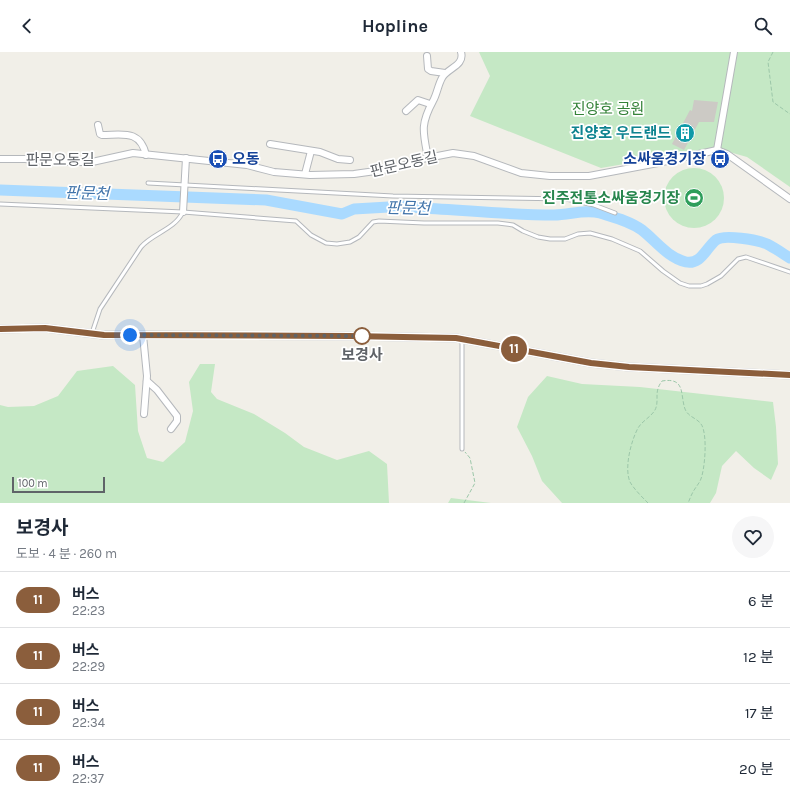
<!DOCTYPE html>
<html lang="ko">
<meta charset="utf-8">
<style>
body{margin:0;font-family:Karla,"Noto Sans KR",sans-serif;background:#f6f6f7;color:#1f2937;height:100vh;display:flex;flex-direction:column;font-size:15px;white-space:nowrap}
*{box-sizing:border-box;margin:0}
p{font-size:13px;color:#747a83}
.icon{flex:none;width:22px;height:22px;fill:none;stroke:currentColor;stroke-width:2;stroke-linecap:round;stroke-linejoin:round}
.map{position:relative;height:451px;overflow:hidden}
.drawer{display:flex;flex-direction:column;background:#fff;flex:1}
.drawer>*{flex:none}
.badge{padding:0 8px;border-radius:13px;font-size:14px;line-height:26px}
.scale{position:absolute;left:12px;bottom:10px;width:93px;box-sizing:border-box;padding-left:4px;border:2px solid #5f6368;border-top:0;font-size:11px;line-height:14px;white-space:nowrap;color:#5f6368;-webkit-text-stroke:3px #fff;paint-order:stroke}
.you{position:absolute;width:20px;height:20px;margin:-10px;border:3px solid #fff;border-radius:50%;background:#1a73e8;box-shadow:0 0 0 6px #1a73e833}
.map>.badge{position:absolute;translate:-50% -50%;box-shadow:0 0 0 2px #fff}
.round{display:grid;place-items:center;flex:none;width:42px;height:42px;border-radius:21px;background:#f6f6f7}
.headline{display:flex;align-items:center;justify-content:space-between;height:68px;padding:0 16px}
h1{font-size:19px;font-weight:700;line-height:30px}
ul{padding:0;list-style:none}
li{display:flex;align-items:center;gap:12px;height:56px;padding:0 16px;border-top:1px solid #e0e1e3}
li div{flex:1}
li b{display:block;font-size:15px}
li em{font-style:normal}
li .badge{min-width:44px;font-weight:700;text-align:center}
header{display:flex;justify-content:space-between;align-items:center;height:52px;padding:0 16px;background:#fff;font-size:18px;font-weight:700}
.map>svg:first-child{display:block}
</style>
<header><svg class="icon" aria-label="back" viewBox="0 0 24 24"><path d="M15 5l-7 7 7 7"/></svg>Hopline<svg class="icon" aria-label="search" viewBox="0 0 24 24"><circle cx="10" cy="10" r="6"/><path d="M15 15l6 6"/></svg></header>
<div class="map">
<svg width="790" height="451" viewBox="0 0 790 451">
<rect width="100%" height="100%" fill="#f1efe8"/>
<g fill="#c5e8c5">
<path d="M 479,0 L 790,0 L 790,135 L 747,105 L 715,96 L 669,106 L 636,110 L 601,116 L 470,64 L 490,24 Z"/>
<circle cx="694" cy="146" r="30"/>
<path d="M 200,312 L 215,312 L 211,340 L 217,347 L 254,362 L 285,381 L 304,395 L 337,408 L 369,399 L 387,412 L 389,451 L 0,451 L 0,353 L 8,355 L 34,354 L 58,344 L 77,319 L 113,314 L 135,333 L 138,379 L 147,406 L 163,410 L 185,390 L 193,359 L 189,330 Z"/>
<path d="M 547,324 L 582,332 L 640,335 L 773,350 L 776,375 L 778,412 L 771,428 L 754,416 L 736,399 L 722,414 L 716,441 L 710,451 L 562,451 L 542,429 L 532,404 L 517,375 L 528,345 Z"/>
<path d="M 451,446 L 491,451 L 448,451 Z"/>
</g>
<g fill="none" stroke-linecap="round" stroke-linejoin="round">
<path stroke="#aadaff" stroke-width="11" d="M 0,138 L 266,148 L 342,162 L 354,157 L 406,154 L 421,156 C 465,158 510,163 554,163 C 570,163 584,157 600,161 C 613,165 630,169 642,178 C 655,188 668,206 686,210 C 701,213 706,196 716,188 C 724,182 758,188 767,192 C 775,196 782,201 790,206"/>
</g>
<path fill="#cccac5" d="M 694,48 L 718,50 L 714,70 L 699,70 L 684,98 L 672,92 L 690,58 L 692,59 Z"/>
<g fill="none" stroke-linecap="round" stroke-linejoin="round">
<defs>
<g id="service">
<path d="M 148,131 L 393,144 L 566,147 L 594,153 L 615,161"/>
<path d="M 0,152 L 183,160 L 296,169 L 311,183 L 326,191 L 337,192 L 350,190 L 359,185 L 373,170 L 379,169 L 424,171 L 498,171 L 513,173 L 523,179 L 538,185 L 550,187 L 565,187 L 578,182 L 590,181 L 612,187 L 640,199 L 663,219 L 680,231 L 689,234 L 701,234 L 707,232 L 721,224 L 738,207 L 746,205 L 790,220"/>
<path d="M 92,281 L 100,257 L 141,195 C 153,181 174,178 183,160"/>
<path d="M 462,288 L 462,397"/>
</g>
<g id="minor">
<path d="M 427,4 L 428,17 L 431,19 L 445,21"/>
<path d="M 406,59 L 418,48 L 430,52"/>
<path d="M 98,73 L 100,82 L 102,83 C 122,83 140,77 146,103"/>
<path d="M 270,92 L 320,100 L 338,107 L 350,108"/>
<path d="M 717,98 L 734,0"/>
<path d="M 428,106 C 423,80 420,73 433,49 C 437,42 438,33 442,26 C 447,16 465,14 461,0"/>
<path d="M 0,107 L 25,107 L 53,110 L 92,110 L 133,101 L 247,113 L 274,120 L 310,123 L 354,122 L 397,116 L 422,107 L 453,101 L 474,104 L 521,121 L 550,124 L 589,124 L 658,111 L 717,98 L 727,102 L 790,147"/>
<path d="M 305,122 L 311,99"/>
<path d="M 183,160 L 186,106"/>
<path d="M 143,283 L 147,324 L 144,362"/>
<path d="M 147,329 L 157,338 L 177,364 L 177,369 L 171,377"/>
</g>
<path id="tertiary" d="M 0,277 L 45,276 L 103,283 L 143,283 L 350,284 L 456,286 L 591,311 L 629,315 L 790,323"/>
</defs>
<use href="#service" stroke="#b5b8bc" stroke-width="5"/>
<use href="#minor" stroke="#b5b8bc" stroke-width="8"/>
<use href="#tertiary" stroke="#b5b8bc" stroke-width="9"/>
<g stroke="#9cc7a9" stroke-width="1" stroke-dasharray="4 2" stroke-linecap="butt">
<path d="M 773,0 L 768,10 L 773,50 L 790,62"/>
<path d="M 464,451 L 475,431 L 470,406 L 465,400"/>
<path d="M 648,451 C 642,445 634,437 630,430 C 624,416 631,389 638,376 C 642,369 651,365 655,358 C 660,348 653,341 662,329 C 686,325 680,343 685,357 C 688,365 697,366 701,372 C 708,381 705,420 700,429 C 698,433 695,436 693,440 C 691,443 690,447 688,451"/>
</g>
<use href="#service" stroke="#fff" stroke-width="3"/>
<use href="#minor" stroke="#fff" stroke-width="6"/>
<use href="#tertiary" stroke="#fff" stroke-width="7"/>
</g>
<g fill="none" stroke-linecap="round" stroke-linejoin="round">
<defs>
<path id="line" d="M 0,277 L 45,276 L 104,283 L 350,284 L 456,286 L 591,311 L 629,315 L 790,323"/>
</defs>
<use href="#line" stroke="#fff" stroke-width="9"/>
<use href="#line" stroke="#8b5e3c" stroke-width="6"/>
<path stroke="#5f6368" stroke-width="4" stroke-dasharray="0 7.2" d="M 130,283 L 365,284 L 362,284"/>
</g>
<defs>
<symbol id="building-disc" viewBox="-11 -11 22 22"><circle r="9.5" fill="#0f9aa8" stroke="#fff"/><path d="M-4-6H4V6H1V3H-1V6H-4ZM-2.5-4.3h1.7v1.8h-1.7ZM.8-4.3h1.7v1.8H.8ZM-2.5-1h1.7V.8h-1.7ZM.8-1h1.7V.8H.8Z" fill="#fff"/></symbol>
<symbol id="bus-disc" viewBox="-11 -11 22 22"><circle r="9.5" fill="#1a4fb4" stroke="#fff"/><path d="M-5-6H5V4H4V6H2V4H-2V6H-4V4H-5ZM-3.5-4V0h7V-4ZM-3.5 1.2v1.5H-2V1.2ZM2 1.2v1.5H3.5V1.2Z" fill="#fff"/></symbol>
<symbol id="stadium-disc" viewBox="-11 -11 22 22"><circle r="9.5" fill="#2e9e5b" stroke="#fff"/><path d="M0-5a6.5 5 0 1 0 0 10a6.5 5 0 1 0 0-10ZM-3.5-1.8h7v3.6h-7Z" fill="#fff"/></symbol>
</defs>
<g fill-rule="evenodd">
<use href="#building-disc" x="674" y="70" width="22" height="22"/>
<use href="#bus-disc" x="207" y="96" width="22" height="22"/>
<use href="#bus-disc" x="709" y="96" width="22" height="22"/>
<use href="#stadium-disc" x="683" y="135" width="22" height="22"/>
</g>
<circle fill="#fff" stroke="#8b5e3c" stroke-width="2" cx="362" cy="284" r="8"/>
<g text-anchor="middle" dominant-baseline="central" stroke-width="3.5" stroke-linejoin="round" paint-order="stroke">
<g font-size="15" fill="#348238" stroke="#fff">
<text x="608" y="57">진양호 공원</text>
</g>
<g font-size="15" font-weight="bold" fill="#0d838f" stroke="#fff" text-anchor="end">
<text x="671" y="81">진양호 우드랜드</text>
</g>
<g font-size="15" font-weight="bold" fill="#164399" stroke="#fff" text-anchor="start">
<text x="232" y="107">오동</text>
<text x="706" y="107" text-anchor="end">소싸움경기장</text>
</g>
<g font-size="15" fill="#5f6368" stroke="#fff">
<text x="60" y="108">판문오동길</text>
<text transform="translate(404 112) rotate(-13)">판문오동길</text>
</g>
<g font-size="15" font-weight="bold" fill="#27864d" stroke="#fff" text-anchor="end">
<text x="680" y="146">진주전통소싸움경기장</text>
</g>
<g font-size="15" font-weight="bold" fill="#5f6368" stroke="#fff">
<text x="362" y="303">보경사</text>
</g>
<g font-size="16" font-style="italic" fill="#4174aa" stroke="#fff">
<text transform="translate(87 141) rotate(2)">판문천</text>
<text transform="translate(408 156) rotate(1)">판문천</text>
</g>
</g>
</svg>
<div class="scale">100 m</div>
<div class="you" style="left:130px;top:283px"></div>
<b class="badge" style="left:514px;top:297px;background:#8b5e3c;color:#fff">11</b>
</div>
<section class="drawer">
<div class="headline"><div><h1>보경사</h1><p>도보 · 4 분 · 260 m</p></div><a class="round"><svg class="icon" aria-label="heart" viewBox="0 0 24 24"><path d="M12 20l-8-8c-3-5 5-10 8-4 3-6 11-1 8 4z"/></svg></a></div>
<ul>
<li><span class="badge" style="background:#8b5e3c;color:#fff">11</span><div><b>버스</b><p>22:23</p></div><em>6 분</em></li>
<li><span class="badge" style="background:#8b5e3c;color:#fff">11</span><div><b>버스</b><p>22:29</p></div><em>12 분</em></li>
<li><span class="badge" style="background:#8b5e3c;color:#fff">11</span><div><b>버스</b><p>22:34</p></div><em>17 분</em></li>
<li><span class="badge" style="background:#8b5e3c;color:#fff">11</span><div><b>버스</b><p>22:37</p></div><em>20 분</em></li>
</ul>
</section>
